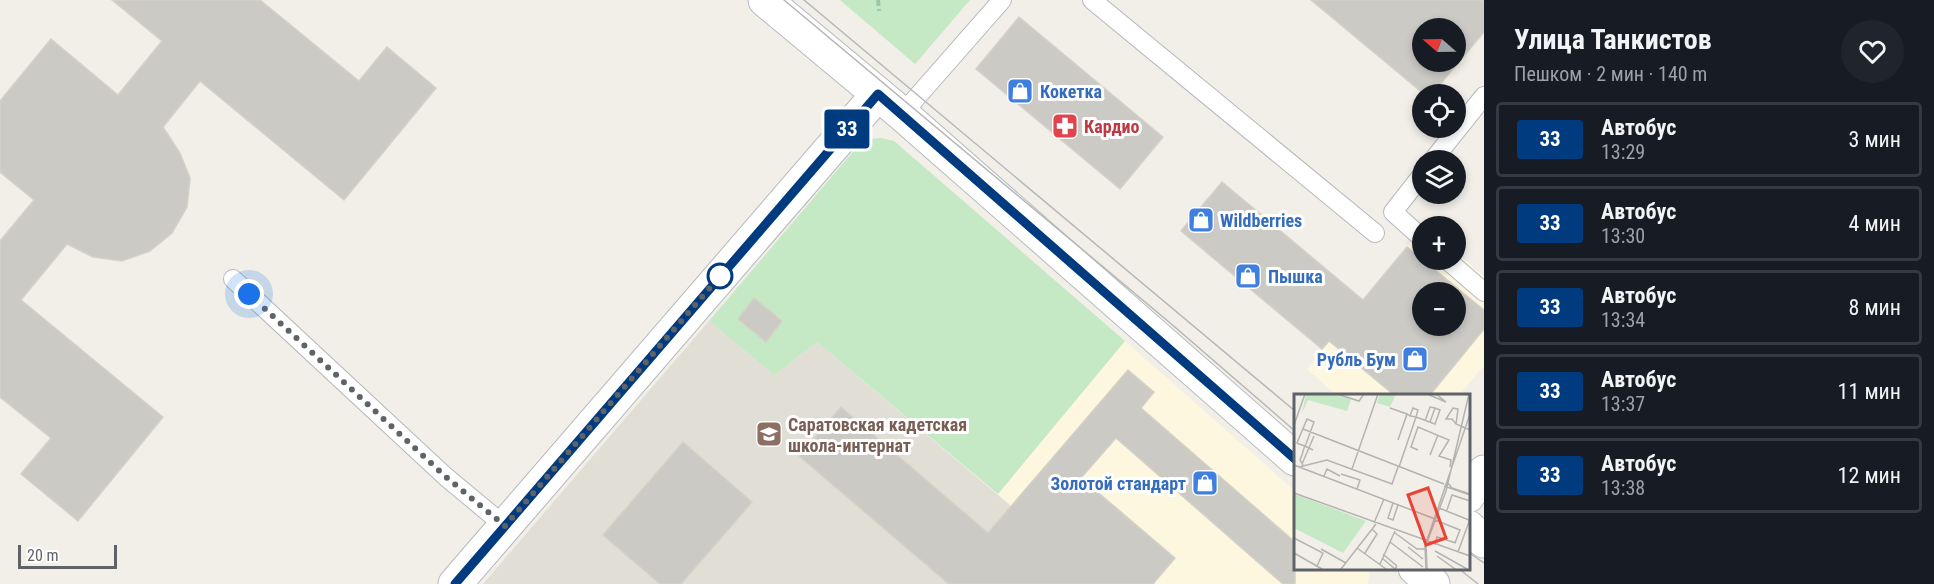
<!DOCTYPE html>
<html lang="ru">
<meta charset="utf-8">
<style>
body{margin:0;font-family:"Roboto Condensed",sans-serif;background:#20242c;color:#f1f3f6;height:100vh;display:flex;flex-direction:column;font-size:22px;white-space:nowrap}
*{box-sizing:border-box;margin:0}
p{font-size:20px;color:#9ea1a6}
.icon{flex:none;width:33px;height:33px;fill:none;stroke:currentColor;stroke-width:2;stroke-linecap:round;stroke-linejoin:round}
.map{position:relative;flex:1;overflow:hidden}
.drawer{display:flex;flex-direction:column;background:#171b24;width:450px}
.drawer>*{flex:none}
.badge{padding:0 12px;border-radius:4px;font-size:21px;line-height:39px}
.needle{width:39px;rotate:290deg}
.controls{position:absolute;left:1412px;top:18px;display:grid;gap:12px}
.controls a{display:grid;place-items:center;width:54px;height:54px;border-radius:50%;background:#171b24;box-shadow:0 3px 9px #0003;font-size:30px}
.scale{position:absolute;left:18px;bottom:15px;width:99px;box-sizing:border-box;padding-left:6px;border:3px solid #5f6368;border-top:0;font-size:16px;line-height:21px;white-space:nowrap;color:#5f6368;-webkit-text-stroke:4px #fff;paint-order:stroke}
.you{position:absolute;width:30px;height:30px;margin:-15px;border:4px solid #fff;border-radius:50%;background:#1a73e8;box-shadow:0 0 0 9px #1a73e833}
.map>.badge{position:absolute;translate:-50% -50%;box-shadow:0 0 0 3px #fff}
.round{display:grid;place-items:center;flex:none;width:63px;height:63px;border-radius:32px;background:#20242c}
.head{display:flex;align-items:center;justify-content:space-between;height:102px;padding:0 30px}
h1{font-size:28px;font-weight:700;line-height:45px}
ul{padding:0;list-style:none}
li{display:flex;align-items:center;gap:18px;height:75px;margin:0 12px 9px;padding:0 18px;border:3px solid #363941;border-radius:6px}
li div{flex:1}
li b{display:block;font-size:22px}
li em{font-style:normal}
li .badge{min-width:66px;font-weight:700;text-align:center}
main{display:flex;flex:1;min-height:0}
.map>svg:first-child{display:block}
</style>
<main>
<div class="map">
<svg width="1484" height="584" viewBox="0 0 1484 584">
<rect width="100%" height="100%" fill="#f1efe8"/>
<g fill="#fef7e0" fill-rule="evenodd">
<path d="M 1422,223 L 1426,226 L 1422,226 L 1422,260 L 1455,260 L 1455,251 L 1484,276 L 1484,366 L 1459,395 L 1336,395 L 1307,369 L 1407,247 ZM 1422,292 L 1455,292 L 1455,326 L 1422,326 Z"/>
<path d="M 1125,341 L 1295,491 L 1295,568 L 1370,568 L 1368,584 L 1103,584 L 998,494 Z"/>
</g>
<path fill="#e1ded6" d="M 709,321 L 774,375 L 817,342 L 1103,584 L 483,584 Z"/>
<g fill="#c5e8c5">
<path d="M 840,0 L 970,0 L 915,64 Z"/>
<path d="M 881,138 L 894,141 L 1125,341 L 998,494 L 817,342 L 774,375 L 709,321 L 856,148 L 868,139 Z"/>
</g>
<g fill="#cccac5" stroke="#d6d1c6" stroke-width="1.5" fill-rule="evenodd">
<path d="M 112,0 L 260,0 L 359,81 L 387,47 L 436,88 L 344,200 L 200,81 L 163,127 L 180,153 L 190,178 L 187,207 L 172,233 L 150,251 L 122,261 L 93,257 L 67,244 L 21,300 L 163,417 L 78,521 L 21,474 L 51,438 L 0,397 L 0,241 L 34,200 L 0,172 L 0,101 L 51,39 L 118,95 L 162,41 Z"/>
<path d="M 1311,0 L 1484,0 L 1484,32 L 1432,94 L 1424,94 ZM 1422,28 L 1455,28 L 1455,62 L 1422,62 Z"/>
<path d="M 1019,17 L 1163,137 L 1120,189 L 976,69 Z"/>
<path d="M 1222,182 L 1363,300 L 1407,247 L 1484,310 L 1484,329 L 1430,395 L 1394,395 L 1329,341 L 1322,349 L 1181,231 ZM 1422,292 L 1455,292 L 1455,326 L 1422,326 Z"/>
<path d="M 754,298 L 782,321 L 766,342 L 738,319 Z"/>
<path d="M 1128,370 L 1154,392 L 1141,408 L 1295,542 L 1295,584 L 1283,584 L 1116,438 L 1081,478 L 1175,558 L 1153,584 L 949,584 L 799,456 L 841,407 L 988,533 Z"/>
<path d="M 683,442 L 752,502 L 681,584 L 660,584 L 603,535 Z"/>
</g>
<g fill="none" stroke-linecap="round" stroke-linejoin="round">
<defs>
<g id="service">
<path d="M 1092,0 L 1375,233"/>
<path d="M 902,114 L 1002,0"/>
<path d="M 1433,160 L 1484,96"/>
<path d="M 1422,175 L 1393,212 L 1422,238"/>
<path d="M 1447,260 L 1484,292"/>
<path d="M 233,279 L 446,477 L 505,526"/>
</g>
<path id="minor" d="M 455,584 L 878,94"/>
<g id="secondary">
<path d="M 765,0 L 902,114 L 1295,459"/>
<path d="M 1468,496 L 1484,472"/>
<path d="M 1468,527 L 1484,541"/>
<path d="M 1415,568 L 1433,584"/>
</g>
</defs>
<use href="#service" stroke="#b5b8bc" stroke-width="20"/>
<use href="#minor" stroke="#b5b8bc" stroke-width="35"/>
<use href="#secondary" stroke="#b6babf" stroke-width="35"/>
<path stroke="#9cc7a9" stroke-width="4" stroke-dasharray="6 3" stroke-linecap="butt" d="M 878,0 L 879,11"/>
<use href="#service" stroke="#fff" stroke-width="18"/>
<use href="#minor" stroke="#fff" stroke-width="33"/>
<use href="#secondary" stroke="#fff" stroke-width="33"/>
<g stroke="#b6b7b8" stroke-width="1.5">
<path d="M 784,0 L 1169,322 L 1295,431"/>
<path d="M 804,0 L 1295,411"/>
<path d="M 1468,552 L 1484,563"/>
<path d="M 1458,568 L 1478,584"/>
</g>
</g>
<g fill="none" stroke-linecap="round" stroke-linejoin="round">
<defs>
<path id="line" d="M 455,584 L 878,94 L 1295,459"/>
</defs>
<use href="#line" stroke="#fff" stroke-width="14"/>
<use href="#line" stroke="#003b80" stroke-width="9"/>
<path stroke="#5f6368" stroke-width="6" stroke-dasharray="0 10.8" d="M 249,294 L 446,477 L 505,526 L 720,276"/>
</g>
<defs>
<symbol id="shop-square" viewBox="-11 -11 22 22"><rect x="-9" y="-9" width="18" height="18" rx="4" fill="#3f7fe0" stroke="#fff"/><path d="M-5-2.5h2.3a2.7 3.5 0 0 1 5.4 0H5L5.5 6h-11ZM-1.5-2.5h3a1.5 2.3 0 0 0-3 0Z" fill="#fff"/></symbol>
<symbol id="pharmacy-square" viewBox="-11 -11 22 22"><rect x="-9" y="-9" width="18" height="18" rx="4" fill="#e0444e" stroke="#fff"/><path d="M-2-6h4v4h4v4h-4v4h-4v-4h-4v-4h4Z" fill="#fff"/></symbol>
<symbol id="school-square" viewBox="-11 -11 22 22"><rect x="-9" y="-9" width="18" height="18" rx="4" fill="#8d6e63" stroke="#fff"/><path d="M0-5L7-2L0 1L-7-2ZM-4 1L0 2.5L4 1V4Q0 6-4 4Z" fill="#fff"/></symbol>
</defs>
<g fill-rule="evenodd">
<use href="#shop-square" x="1005" y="76" width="30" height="30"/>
<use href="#pharmacy-square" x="1050" y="111" width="30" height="30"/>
<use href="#shop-square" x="1186" y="205" width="30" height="30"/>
<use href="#shop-square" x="1233" y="261" width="30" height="30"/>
<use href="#shop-square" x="1400" y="344" width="30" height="30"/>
<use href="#school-square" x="754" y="419" width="30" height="30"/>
<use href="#shop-square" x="1190" y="468" width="30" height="30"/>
</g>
<circle fill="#fff" stroke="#003b80" stroke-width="3" cx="720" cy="276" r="12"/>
<g text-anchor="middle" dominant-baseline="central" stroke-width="6" stroke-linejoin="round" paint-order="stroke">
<g font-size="18" font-weight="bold" fill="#366cbe" stroke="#fff" text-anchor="start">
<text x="1040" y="91">Кокетка</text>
<text x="1220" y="220">Wildberries</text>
<text x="1268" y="276">Пышка</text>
<text x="1396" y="359" text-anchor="end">Рубль Бум</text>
<text x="1186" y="483" text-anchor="end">Золотой стандарт</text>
</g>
<g font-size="18" font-weight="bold" fill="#be3a42" stroke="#fff" text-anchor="start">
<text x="1084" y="126">Кардио</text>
</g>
<g font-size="18" font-weight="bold" fill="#785e54" stroke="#fff" text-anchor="start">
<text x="788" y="424">Саратовская кадетская<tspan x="788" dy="21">школа-интернат</tspan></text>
</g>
</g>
<g transform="translate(1294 394)">
<rect width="176" height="176" fill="#f1efe8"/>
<path d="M 12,0 L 36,0 L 57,5 L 53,17 L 14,6 L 8,19 ZM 86,0 L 102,0 L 96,13 L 83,9 ZM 0,100 L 72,127 L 49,159 L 0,134 Z" fill="#c5e8c5"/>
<path fill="none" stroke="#b3b3b1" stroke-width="1.5" d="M 43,0 L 65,7 L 70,0M 133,0 L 152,8 L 142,0M 96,14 L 113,20M 131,27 L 136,13 L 141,14M 162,30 L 164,15 L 159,14 L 152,25 L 158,25 L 162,30 L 176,36M 0,31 L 11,0M 9,35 L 150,90M 104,46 L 113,20 L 116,22M 124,56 L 117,53 L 124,33 L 155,46 L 145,62 L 157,66 L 156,73M 136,61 L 144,41M 8,70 L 20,42M 0,71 L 141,125M 9,71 L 6,66 L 8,61 L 10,54 L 12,50 L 20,28 L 13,25 L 3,49 L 5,50 L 11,52 L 19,56M 5,73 L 33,66 L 98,90 L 104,73M 105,73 L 122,23 L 124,16 L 119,14 L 116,22 L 122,23 L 141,30 L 146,16 L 141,14 L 136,28M 58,75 L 84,0M 47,80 L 66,86 L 63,95M 30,82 L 33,75 L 46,82M 153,88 L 158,94 L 176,100M 150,92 L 176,101M 0,99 L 176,162M 99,109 L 94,124 L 99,126 L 104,111M 145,114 L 175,126M 153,116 L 158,101 L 176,107M 141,126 L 166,136 L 161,149M 80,129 L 90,105M 101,139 L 123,155 L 132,155M 0,144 L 29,159 L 23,172M 96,148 L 129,173M 141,151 L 143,143 L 162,149M 114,153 L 129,165M 63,154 L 92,175M 27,155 L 52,169M 141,157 L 173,175M 164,158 L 176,125M 0,159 L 28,175M 71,159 L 83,140 L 78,135M 89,160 L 103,172M 143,162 L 161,175M 88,164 L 101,175 L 103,172M 86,170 L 101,137M 47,175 L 82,130M 132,175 L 131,152 L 176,20M 133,175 L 132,151 L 152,97 L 175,0"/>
<path fill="#ea4335" fill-opacity="0.15" stroke="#ea4335" stroke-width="3" d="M 134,94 L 152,144 L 132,151 L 114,101 Z"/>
<rect width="176" height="176" fill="none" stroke="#5f6368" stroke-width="3"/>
</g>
</svg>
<div class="controls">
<a><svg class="needle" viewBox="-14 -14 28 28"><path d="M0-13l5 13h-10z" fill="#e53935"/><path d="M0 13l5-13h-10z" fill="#9ea1a6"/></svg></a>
<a><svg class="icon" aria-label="locate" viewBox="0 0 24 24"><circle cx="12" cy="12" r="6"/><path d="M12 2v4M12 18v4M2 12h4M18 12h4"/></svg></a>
<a><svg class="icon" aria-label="layers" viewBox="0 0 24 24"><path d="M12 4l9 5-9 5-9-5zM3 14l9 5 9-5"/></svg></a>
<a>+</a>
<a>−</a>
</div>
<div class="scale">20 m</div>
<div class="you" style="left:249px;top:294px"></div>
<b class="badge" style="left:847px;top:129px;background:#003b80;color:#fff">33</b>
</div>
<section class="drawer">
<div class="head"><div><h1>Улица Танкистов</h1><p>Пешком · 2 мин · 140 m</p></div><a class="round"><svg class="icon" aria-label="heart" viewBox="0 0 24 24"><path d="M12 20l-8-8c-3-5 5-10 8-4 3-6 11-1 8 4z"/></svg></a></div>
<ul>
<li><span class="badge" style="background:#003b80;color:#fff">33</span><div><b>Автобус</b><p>13:29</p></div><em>3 мин</em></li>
<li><span class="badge" style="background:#003b80;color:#fff">33</span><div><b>Автобус</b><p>13:30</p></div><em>4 мин</em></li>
<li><span class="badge" style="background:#003b80;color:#fff">33</span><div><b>Автобус</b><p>13:34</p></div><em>8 мин</em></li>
<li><span class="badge" style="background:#003b80;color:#fff">33</span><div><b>Автобус</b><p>13:37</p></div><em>11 мин</em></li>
<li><span class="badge" style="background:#003b80;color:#fff">33</span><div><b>Автобус</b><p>13:38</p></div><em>12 мин</em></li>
</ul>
</section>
</main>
